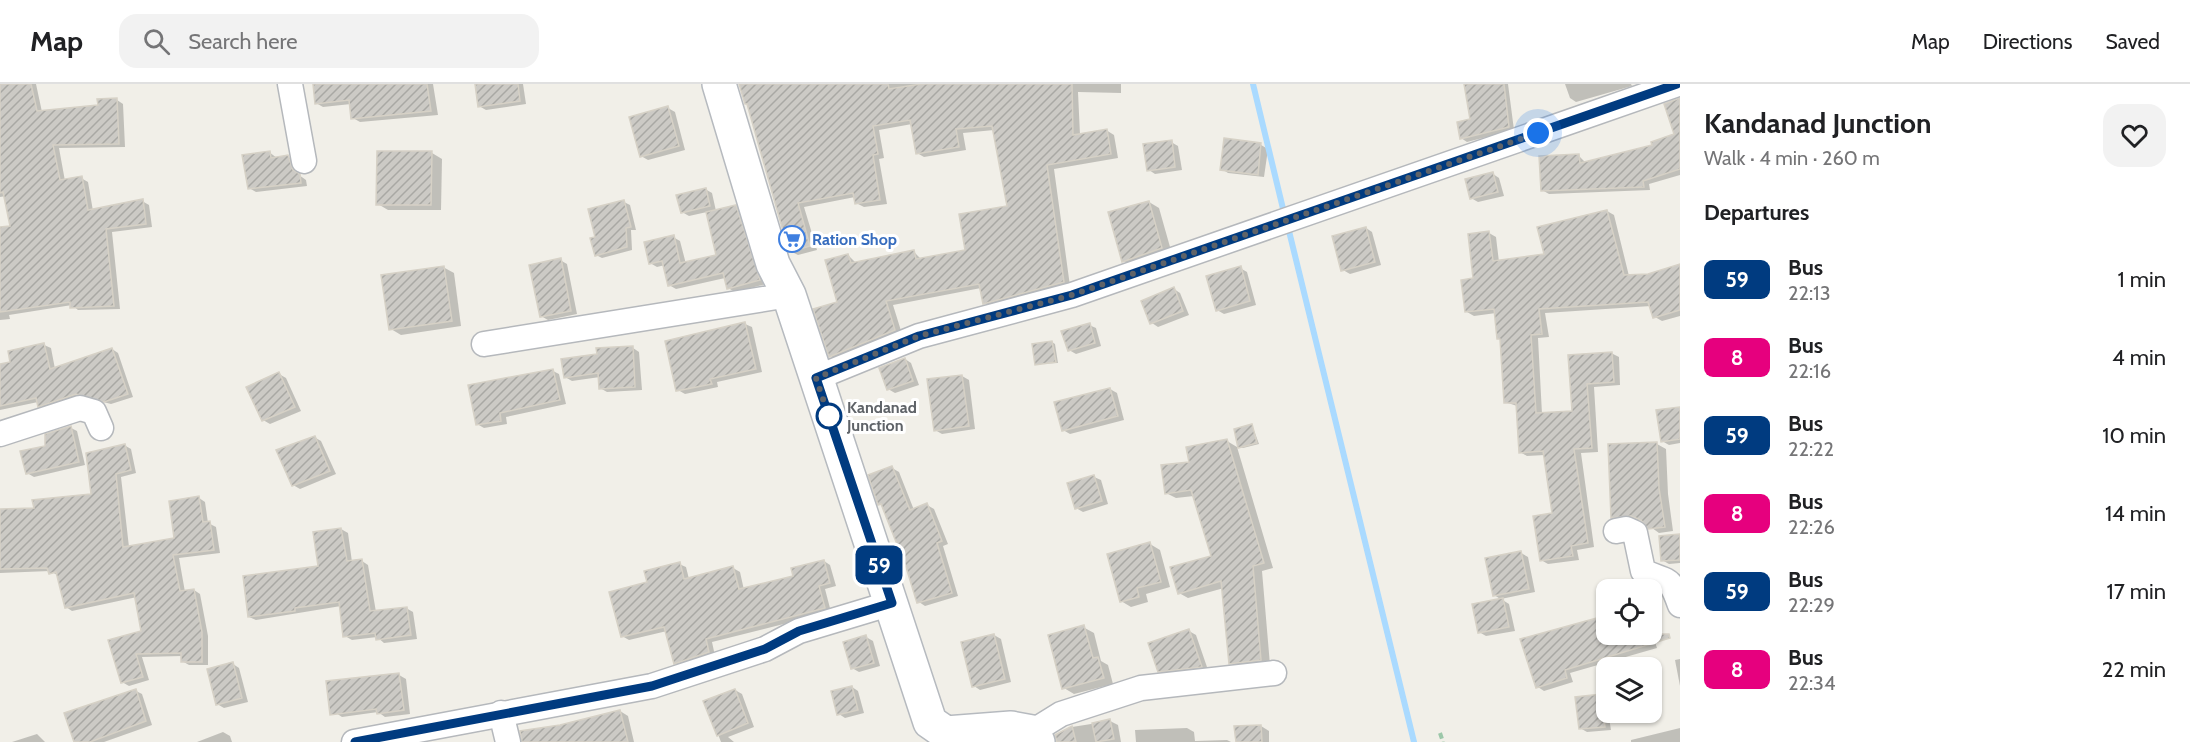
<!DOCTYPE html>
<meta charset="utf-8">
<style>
body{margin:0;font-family:Cabin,sans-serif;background:#f2f2f2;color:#202124;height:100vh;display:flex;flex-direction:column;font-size:22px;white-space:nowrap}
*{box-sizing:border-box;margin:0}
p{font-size:20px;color:#757577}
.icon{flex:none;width:33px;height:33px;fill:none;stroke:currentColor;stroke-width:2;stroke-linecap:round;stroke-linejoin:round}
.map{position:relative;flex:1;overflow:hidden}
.side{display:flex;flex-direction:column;background:#fff;width:510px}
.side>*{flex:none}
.badge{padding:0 12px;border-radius:9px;font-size:21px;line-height:39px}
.tools{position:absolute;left:1596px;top:495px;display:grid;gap:12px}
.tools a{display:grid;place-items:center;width:66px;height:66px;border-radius:12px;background:#fff;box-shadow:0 2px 4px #0004;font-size:30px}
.you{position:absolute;width:30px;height:30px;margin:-15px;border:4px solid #fff;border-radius:50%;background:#1a73e8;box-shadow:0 0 0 9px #1a73e833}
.map>.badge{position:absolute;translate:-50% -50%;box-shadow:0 0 0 3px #fff}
h2{padding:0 24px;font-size:22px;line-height:54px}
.round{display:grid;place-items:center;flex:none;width:63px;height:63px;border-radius:18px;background:#f2f2f2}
.summary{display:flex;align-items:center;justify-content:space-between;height:102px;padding:0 24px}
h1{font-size:28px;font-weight:700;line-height:45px}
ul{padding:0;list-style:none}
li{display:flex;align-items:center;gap:18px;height:78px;padding:0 24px}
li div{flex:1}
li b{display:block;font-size:22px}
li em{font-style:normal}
li .badge{min-width:66px;font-weight:700;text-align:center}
header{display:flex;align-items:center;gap:36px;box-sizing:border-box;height:84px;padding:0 30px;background:#fff;border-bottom:2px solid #e0e0e0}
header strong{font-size:28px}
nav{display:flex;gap:33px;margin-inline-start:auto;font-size:21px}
.search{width:420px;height:54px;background:#f2f2f2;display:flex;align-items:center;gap:15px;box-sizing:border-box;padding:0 21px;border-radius:18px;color:#757577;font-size:22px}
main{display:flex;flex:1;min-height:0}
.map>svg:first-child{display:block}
</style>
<header>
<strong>Map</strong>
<div class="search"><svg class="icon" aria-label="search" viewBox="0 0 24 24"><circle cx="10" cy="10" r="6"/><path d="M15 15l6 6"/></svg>Search here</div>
<nav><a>Map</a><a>Directions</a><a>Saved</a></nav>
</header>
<main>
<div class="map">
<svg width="1680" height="658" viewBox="0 0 1680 658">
<defs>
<pattern id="building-hatch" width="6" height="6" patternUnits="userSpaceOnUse" patternTransform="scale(1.5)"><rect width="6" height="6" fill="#cccac5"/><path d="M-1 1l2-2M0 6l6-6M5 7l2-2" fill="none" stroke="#a9a8a4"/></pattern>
</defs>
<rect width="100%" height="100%" fill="#f1efe8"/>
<g fill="#0003">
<path d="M 0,0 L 36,0 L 42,28 L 99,22 L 117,16 L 123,20 L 125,63 L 59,64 L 65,97 L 81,94 L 88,98 L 93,127 L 142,117 L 149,121 L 152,143 L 112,148 L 120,225 L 78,226 L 72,221 L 9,231 L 10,235 L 0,236 L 0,170 L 12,148 L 6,112 L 0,113 Z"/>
<path d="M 314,0 L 433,0 L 438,31 L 360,38 L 353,34 L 351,20 L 323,23 L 316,19 Z"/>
<path d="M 476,0 L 523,0 L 526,20 L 486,26 L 479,22 Z"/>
<path d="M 740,0 L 1121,0 L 1121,9 L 1078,8 L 1080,51 L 1106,46 L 1114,51 L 1118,74 L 1054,85 L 1070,202 L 991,223 L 984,219 L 981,204 L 893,221 L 902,250 L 838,276 L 831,272 L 848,171 L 856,179 L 914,168 L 921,175 L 966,168 L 1009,123 L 994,46 L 963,49 L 966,66 L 924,73 L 917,69 L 912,40 L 879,46 L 884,74 L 879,75 L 887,120 L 864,123 L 856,119 L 855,113 L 804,123 L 817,166 L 798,171 L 790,167 L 749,21 Z"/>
<path d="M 1465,0 L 1508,0 L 1514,46 L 1467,58 L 1461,54 L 1472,36 Z"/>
<path d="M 1565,0 L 1631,0 L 1632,2 L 1576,18 L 1570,14 Z"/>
<path d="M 668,24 L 675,28 L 685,66 L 648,76 L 641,72 Z"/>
<path d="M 1680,50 L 1680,91 L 1649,100 L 1650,106 L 1549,110 L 1542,106 L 1579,72 L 1586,79 L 1654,62 Z"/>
<path d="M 1225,56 L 1261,61 L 1268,65 L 1264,93 L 1228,89 L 1222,85 Z"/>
<path d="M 1171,58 L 1178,62 L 1182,86 L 1155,90 L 1149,86 Z"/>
<path d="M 269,68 L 277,74 L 288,73 L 295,77 L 299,91 L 306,96 L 307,102 L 256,108 L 249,104 Z"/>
<path d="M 432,69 L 442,75 L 441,126 L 388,126 L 378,120 Z"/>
<path d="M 1493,90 L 1499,94 L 1504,112 L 1478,118 L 1471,114 Z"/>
<path d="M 705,105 L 712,109 L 716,127 L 735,122 L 742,126 L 766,200 L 735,208 L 728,204 L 725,194 L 676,205 L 669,201 L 665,181 L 657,183 L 650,179 L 673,153 L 680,157 L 686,180 L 718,172 L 707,128 L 689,132 L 682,128 Z"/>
<path d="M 624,118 L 630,121 L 636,146 L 631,146 L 632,166 L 602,174 L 596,171 L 597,154 Z"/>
<path d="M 1149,118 L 1159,124 L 1172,170 L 1134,183 L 1124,177 Z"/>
<path d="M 1607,127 L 1614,131 L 1629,192 L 1648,191 L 1680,181 L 1680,232 L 1662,237 L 1655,233 L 1651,222 L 1545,229 L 1549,253 L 1538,254 L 1542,330 L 1574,328 L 1570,272 L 1611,269 L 1619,273 L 1620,301 L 1594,303 L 1598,368 L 1581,369 L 1594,463 L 1577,466 L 1579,476 L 1548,480 L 1541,476 L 1554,431 L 1545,371 L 1527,372 L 1520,368 L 1517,322 L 1505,318 L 1501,256 L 1496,229 L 1474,232 L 1467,228 L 1489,149 L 1496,153 L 1499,178 L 1546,172 Z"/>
<path d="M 1366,144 L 1372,148 L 1381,181 L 1350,190 L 1343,186 Z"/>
<path d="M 560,176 L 567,180 L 577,230 L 548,236 L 541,232 Z"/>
<path d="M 443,183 L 454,189 L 461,242 L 401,251 L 391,245 Z"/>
<path d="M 1240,184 L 1247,188 L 1256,221 L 1224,230 L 1217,226 Z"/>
<path d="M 1174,205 L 1180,209 L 1189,231 L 1158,243 L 1152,239 Z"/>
<path d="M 745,240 L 752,243 L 762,288 L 717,298 L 718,303 L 685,310 L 678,306 Z"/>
<path d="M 1089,241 L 1096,244 L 1101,262 L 1076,270 L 1069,266 Z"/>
<path d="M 1052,258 L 1055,260 L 1058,279 L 1037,280 Z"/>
<path d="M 44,261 L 51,264 L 55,285 L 112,265 L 118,269 L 133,313 L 111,320 L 84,313 L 46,325 L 38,318 L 0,326 L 0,282 L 12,279 Z"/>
<path d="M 633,264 L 639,268 L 642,306 L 607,308 L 600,304 L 600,293 L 572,297 L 565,293 Z"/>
<path d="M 905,275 L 911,279 L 919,301 L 895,309 L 888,305 Z"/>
<path d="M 553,287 L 559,290 L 566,320 L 506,333 L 507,340 L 484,344 L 477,340 Z"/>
<path d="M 279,290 L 286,294 L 301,327 L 270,340 L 263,336 Z"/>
<path d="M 962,292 L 969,296 L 975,345 L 942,350 L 935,346 L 929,296 Z"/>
<path d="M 1110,305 L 1117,309 L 1124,336 L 1070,350 L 1063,346 Z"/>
<path d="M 1680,325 L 1680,359 L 1669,361 L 1662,357 Z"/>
<path d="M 1252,341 L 1259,360 L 1243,364 L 1240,363 Z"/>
<path d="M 71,344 L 77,347 L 85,381 L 34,393 L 27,389 L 47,363 Z"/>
<path d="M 314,353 L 321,357 L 336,390 L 300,405 L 293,401 Z"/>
<path d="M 1227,357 L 1237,363 L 1273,484 L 1262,487 L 1270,581 L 1240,584 L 1230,579 L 1224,504 L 1188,514 L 1179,509 L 1212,473 L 1194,412 L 1176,414 L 1166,409 L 1190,379 Z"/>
<path d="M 1657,360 L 1666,365 L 1668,410 L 1673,447 L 1659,449 L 1641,436 L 1621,438 L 1612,433 Z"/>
<path d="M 124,361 L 131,365 L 136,389 L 121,393 L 129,463 L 176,455 L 199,414 L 205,418 L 208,439 L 216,443 L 220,469 L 179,474 L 185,508 L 194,506 L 200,510 L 208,552 L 208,581 L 189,581 L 182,577 L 182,572 L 142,573 L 149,596 L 129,602 L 122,598 L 143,548 L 137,513 L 72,527 L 66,523 L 59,492 L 50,487 L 0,489 L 0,426 L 36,426 L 92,411 Z"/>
<path d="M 892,384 L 899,388 L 914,426 L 927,421 L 934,425 L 948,460 L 943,462 L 958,512 L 925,522 L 919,518 L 907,482 L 883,422 L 879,420 Z"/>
<path d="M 1094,393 L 1101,396 L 1108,420 L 1083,428 L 1076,424 Z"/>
<path d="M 341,445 L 348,449 L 352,478 L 362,477 L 368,481 L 376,528 L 406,524 L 413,528 L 417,555 L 384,559 L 377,553 L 352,556 L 345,552 L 341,522 L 256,536 L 249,533 L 320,483 Z"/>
<path d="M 1680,452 L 1680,479 L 1669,480 L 1662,476 Z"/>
<path d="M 1150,460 L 1160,466 L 1170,503 L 1146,510 L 1148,518 L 1131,523 L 1121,517 Z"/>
<path d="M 1521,469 L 1528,473 L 1535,508 L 1501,515 L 1509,520 L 1515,547 L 1486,552 L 1479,548 L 1502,516 L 1494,511 Z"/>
<path d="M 824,477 L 830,481 L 836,502 L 825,505 L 831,528 L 712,558 L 715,572 L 682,583 L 675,579 L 667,547 L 629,556 L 622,552 L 649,499 L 679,480 L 686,483 L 689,495 L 733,484 L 740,488 L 744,506 L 795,493 Z"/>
<path d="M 1596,536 L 1606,536 L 1606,550 L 1652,549 L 1657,564 L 1570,589 L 1573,598 L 1544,607 L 1538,603 Z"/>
<path d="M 1083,543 L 1094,549 L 1101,577 L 1108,581 L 1113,600 L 1074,610 L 1064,604 Z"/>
<path d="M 1189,547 L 1196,551 L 1208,586 L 1166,591 L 1159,587 Z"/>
<path d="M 994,551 L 1001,555 L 1011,598 L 980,606 L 974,602 Z"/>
<path d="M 866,553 L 873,557 L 880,582 L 859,588 L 852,584 Z"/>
<path d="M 1680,575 L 1680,602 L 1675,576 Z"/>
<path d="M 233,580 L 239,584 L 248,618 L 224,624 L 217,620 Z"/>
<path d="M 399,591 L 406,595 L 410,630 L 385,633 L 378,628 L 342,633 L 336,629 Z"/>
<path d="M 852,603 L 858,607 L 864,629 L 845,634 L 839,630 Z"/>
<path d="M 735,606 L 742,610 L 754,643 L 728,653 L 734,658 L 721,658 L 705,617 Z"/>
<path d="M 136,607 L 142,610 L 152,641 L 104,658 L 75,658 Z"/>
<path d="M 1601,612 L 1606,615 L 1611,646 L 1587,648 L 1580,644 Z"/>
<path d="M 620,627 L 628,632 L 634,658 L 528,658 L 560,642 Z"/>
<path d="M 1110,637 L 1118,641 L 1121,658 L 1057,658 L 1072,643 Z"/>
<path d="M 1261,642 L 1269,647 L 1269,658 L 1237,658 Z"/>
<path d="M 1187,644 L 1194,648 L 1195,657 L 1227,656 L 1231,658 L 1136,658 L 1135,646 Z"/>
<path d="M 1680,644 L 1680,658 L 1631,658 L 1631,656 Z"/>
<path d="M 223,648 L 230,652 L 232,658 L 197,658 Z"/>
<path d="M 37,650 L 45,658 L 12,658 Z"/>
</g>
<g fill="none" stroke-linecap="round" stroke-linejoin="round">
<g stroke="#aadaff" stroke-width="6">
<path d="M 1253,0 L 1285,133"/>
<path d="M 1288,143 L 1414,658"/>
</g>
</g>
<g fill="url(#building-hatch)" stroke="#d6d1c6" stroke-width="1.5">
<path d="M 0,0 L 31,0 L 37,27 L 98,21 L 97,15 L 117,14 L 119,60 L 53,61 L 60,96 L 82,92 L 88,126 L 143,115 L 146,140 L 106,145 L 114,222 L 70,224 L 70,218 L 0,228 L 0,143 L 10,142 L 3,108 L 0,109 Z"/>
<path d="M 313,0 L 427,0 L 431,27 L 351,35 L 349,16 L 315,20 Z"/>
<path d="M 475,0 L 518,0 L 520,17 L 478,23 Z"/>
<path d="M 739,0 L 888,0 L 889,5 L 921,0 L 1072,0 L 1073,51 L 1107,45 L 1111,70 L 1047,81 L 1064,198 L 983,220 L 979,200 L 886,217 L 895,246 L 829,273 L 813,225 L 837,218 L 825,176 L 848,170 L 851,179 L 914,166 L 916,175 L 965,166 L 959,130 L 1007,122 L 992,42 L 956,45 L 959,63 L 916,70 L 910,36 L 873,42 L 878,70 L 873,71 L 880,116 L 855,120 L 853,109 L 798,119 L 810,162 L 789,168 L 747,20 L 745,20 Z"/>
<path d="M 1464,0 L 1504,0 L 1509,43 L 1460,55 L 1457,38 L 1470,35 Z"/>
<path d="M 1680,14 L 1680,85 L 1643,97 L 1644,103 L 1541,107 L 1539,72 L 1579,70 L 1580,79 L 1652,61 L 1651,58 L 1674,50 L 1664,20 Z"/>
<path d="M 668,22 L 679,62 L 640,73 L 629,33 Z"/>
<path d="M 1224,54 L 1261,59 L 1258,91 L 1220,86 Z"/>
<path d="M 1172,56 L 1175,83 L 1147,87 L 1143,60 Z"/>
<path d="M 270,67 L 271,74 L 288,71 L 293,86 L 300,90 L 301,99 L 248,105 L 242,71 Z"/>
<path d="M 377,67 L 432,67 L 431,121 L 376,121 Z"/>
<path d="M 1493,88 L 1498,108 L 1470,115 L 1465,95 Z"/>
<path d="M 706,104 L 710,122 L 681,129 L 676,111 Z"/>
<path d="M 624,116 L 631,143 L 626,144 L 627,163 L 595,172 L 590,154 L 595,153 L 588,125 Z"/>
<path d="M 1149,117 L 1162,164 L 1122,178 L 1108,128 Z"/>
<path d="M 736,121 L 760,196 L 727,205 L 723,189 L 668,202 L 662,177 L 649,180 L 644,158 L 674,151 L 680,179 L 716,171 L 706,128 Z"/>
<path d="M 1607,126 L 1624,191 L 1648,190 L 1680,180 L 1680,226 L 1653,234 L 1648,218 L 1539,225 L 1542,250 L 1531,251 L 1536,329 L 1572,327 L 1568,271 L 1612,268 L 1614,298 L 1587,300 L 1592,364 L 1574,365 L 1588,459 L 1571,462 L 1573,472 L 1540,477 L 1533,432 L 1552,429 L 1543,367 L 1519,369 L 1516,319 L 1504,319 L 1500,255 L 1497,255 L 1494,225 L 1465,228 L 1461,196 L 1473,194 L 1468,150 L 1489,147 L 1493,177 L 1544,170 L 1537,143 Z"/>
<path d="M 1366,143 L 1375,178 L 1341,187 L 1332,152 Z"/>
<path d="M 561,174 L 571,227 L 540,233 L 529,181 Z"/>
<path d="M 444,182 L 452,237 L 389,246 L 381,191 Z"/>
<path d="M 1241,182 L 1250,217 L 1216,227 L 1206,192 Z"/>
<path d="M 1174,203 L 1183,227 L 1150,240 L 1141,217 Z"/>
<path d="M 745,238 L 756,285 L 710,295 L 712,300 L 676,307 L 665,257 Z"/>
<path d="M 1090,239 L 1095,259 L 1068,267 L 1061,247 Z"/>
<path d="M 1052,257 L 1056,278 L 1035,281 L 1032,260 Z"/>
<path d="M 44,259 L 50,285 L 112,264 L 128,310 L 104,318 L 76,310 L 38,323 L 36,314 L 0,322 L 0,280 L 10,278 L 8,267 Z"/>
<path d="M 633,262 L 635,303 L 599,305 L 598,289 L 564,294 L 561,275 L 597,270 L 596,264 Z"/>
<path d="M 905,274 L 913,297 L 887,306 L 879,284 Z"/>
<path d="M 553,285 L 560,316 L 500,329 L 501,337 L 476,341 L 468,301 Z"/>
<path d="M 279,288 L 295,323 L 262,337 L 246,303 Z"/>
<path d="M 962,291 L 969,342 L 934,347 L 927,295 Z"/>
<path d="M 1110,304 L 1118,332 L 1062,347 L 1054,318 Z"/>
<path d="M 1680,323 L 1680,355 L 1661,358 L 1656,326 Z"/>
<path d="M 1252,340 L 1257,359 L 1238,364 L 1234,345 Z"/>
<path d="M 71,342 L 79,378 L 26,390 L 20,367 L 45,362 L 45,350 Z"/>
<path d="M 315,352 L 330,387 L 292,402 L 276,366 Z"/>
<path d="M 1227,355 L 1264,479 L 1253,482 L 1261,576 L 1229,580 L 1221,497 L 1178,510 L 1170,483 L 1211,472 L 1191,406 L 1165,410 L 1161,381 L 1189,378 L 1186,363 Z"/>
<path d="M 1657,358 L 1659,404 L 1665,443 L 1648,445 L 1641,436 L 1631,432 L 1611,434 L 1608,360 Z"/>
<path d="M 125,360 L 131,386 L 116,390 L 123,463 L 174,454 L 169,417 L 199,412 L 203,438 L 210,437 L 214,466 L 173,471 L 180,507 L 194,505 L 202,548 L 202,578 L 181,578 L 181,569 L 136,570 L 143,593 L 121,599 L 108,556 L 141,547 L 134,509 L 65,524 L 56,488 L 49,490 L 47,484 L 0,485 L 0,425 L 34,424 L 32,416 L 91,410 L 86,369 Z"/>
<path d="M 892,382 L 910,426 L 927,419 L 942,457 L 937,459 L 952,509 L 917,519 L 906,483 L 881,420 L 878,421 L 868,391 Z"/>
<path d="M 1094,391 L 1102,417 L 1075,425 L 1067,399 Z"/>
<path d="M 341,444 L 347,477 L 362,475 L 370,527 L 407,523 L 411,551 L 376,556 L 375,549 L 343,553 L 339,518 L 295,524 L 295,527 L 248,533 L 243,492 L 318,482 L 313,448 Z"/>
<path d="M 1680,450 L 1680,476 L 1661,477 L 1659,452 Z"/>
<path d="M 1150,458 L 1161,498 L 1137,504 L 1139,513 L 1120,518 L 1107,470 Z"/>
<path d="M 1521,467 L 1529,505 L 1493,512 L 1485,474 Z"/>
<path d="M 824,476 L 830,499 L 819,502 L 825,524 L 706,555 L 709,568 L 674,580 L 664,543 L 621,553 L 609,508 L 647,498 L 644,487 L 680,478 L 684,495 L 733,482 L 739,505 L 793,492 L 791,484 Z"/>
<path d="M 1503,514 L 1509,543 L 1478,549 L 1472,520 Z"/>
<path d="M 1597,534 L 1598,538 L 1606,535 L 1606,550 L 1669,550 L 1670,554 L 1565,586 L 1567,594 L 1536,604 L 1520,555 Z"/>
<path d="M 1084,541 L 1093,574 L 1098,573 L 1104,594 L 1062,605 L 1048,551 Z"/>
<path d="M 1189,545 L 1202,583 L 1158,588 L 1148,559 Z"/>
<path d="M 994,550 L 1005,595 L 972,603 L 961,558 Z"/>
<path d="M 866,551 L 874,579 L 851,585 L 843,558 Z"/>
<path d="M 233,578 L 242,614 L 216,621 L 207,585 Z"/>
<path d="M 399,589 L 404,626 L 377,630 L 376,625 L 330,631 L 326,597 Z"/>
<path d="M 852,602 L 858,626 L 837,631 L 831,607 Z"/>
<path d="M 136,605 L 146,637 L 90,658 L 74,658 L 64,629 Z"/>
<path d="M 735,605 L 748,639 L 717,652 L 703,617 Z"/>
<path d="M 1601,610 L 1605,643 L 1579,645 L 1575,613 Z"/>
<path d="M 620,626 L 628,658 L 522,658 L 520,647 L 560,641 Z"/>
<path d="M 1110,635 L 1114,655 L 1096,658 L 1092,639 Z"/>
<path d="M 1261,641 L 1262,658 L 1236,658 L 1234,642 Z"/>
<path d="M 1072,642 L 1076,658 L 1057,658 L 1055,651 Z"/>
</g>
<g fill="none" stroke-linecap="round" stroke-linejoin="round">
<defs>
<g id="minor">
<path d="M 290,0 L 304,77"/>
<path d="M 484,260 L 789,211"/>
<path d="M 816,294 L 919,252 L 1072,211 L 1678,0"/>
<path d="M 0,350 L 80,324 L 94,328 L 101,344"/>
<path d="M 1616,447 L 1626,445 L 1635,449 L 1643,487 C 1669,500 1669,490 1680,521"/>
<path d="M 501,629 L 508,658"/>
<path d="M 1032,648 L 1061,630 L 1141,604 L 1274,589"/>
<path d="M 354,658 L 652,602 L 765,565 L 799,547 L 892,519"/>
</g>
<path id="secondary" d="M 719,0 L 773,180 L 789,211 L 930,638 L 946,649 L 1011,644 L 1032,648 L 1038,658"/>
</defs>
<use href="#minor" stroke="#b5b8bc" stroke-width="27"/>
<use href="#secondary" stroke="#b6babf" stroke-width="36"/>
<path stroke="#9cc7a9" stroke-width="4" stroke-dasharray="6 3" stroke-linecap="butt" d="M 1440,649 L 1443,658"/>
<use href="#minor" stroke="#fff" stroke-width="24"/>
<use href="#secondary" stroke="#fff" stroke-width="33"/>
</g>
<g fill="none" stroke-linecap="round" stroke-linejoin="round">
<defs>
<path id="line" d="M 355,658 L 652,602 L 765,565 L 799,547 L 892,519 L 816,294 L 919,252 L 1072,211 L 1677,0"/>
</defs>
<use href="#line" stroke="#fff" stroke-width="14"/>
<use href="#line" stroke="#003b80" stroke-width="9"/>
<path stroke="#5f6368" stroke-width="6" stroke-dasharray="0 10.8" d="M 829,332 L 831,339 L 816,294 L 919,252 L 1072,211 L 1538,49"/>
</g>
<defs>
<symbol id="supermarket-ring" viewBox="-11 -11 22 22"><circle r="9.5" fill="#fff" stroke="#3f7fe0" stroke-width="1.5"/><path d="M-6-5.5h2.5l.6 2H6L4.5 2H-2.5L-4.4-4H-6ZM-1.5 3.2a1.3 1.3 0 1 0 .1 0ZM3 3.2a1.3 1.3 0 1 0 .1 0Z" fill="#3f7fe0"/></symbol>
</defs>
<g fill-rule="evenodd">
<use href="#supermarket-ring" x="777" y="140" width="30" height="30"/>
</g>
<circle fill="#fff" stroke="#003b80" stroke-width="3" cx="829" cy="332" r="12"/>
<g text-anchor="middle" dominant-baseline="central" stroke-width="6" stroke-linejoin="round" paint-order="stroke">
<g font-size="16" font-weight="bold" fill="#366cbe" stroke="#fff" text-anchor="start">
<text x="812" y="155">Ration Shop</text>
</g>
<g font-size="16" font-weight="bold" fill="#5f6368" stroke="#fff" text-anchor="start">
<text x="847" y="323">Kandanad<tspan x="847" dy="18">Junction</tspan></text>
</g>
</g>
</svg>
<div class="tools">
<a><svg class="icon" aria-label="locate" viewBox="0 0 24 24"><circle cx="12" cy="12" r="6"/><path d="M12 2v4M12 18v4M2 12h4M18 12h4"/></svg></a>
<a><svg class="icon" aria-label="layers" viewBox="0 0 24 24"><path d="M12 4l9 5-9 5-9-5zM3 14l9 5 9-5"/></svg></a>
</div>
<div class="you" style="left:1538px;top:49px"></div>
<b class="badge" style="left:879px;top:481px;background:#003b80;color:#fff">59</b>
</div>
<section class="side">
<div class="summary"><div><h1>Kandanad Junction</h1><p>Walk · 4 min · 260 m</p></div><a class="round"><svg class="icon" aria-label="heart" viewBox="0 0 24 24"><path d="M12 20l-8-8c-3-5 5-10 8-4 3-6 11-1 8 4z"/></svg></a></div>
<h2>Departures</h2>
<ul>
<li><span class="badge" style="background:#003b80;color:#fff">59</span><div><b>Bus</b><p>22:13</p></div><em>1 min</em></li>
<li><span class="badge" style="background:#e6007e;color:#fff">8</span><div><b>Bus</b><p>22:16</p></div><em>4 min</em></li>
<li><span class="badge" style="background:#003b80;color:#fff">59</span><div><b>Bus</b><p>22:22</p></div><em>10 min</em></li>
<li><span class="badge" style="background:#e6007e;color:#fff">8</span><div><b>Bus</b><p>22:26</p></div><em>14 min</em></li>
<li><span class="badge" style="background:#003b80;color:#fff">59</span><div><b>Bus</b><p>22:29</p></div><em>17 min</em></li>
<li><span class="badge" style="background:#e6007e;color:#fff">8</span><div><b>Bus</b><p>22:34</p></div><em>22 min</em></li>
</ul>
</section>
</main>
